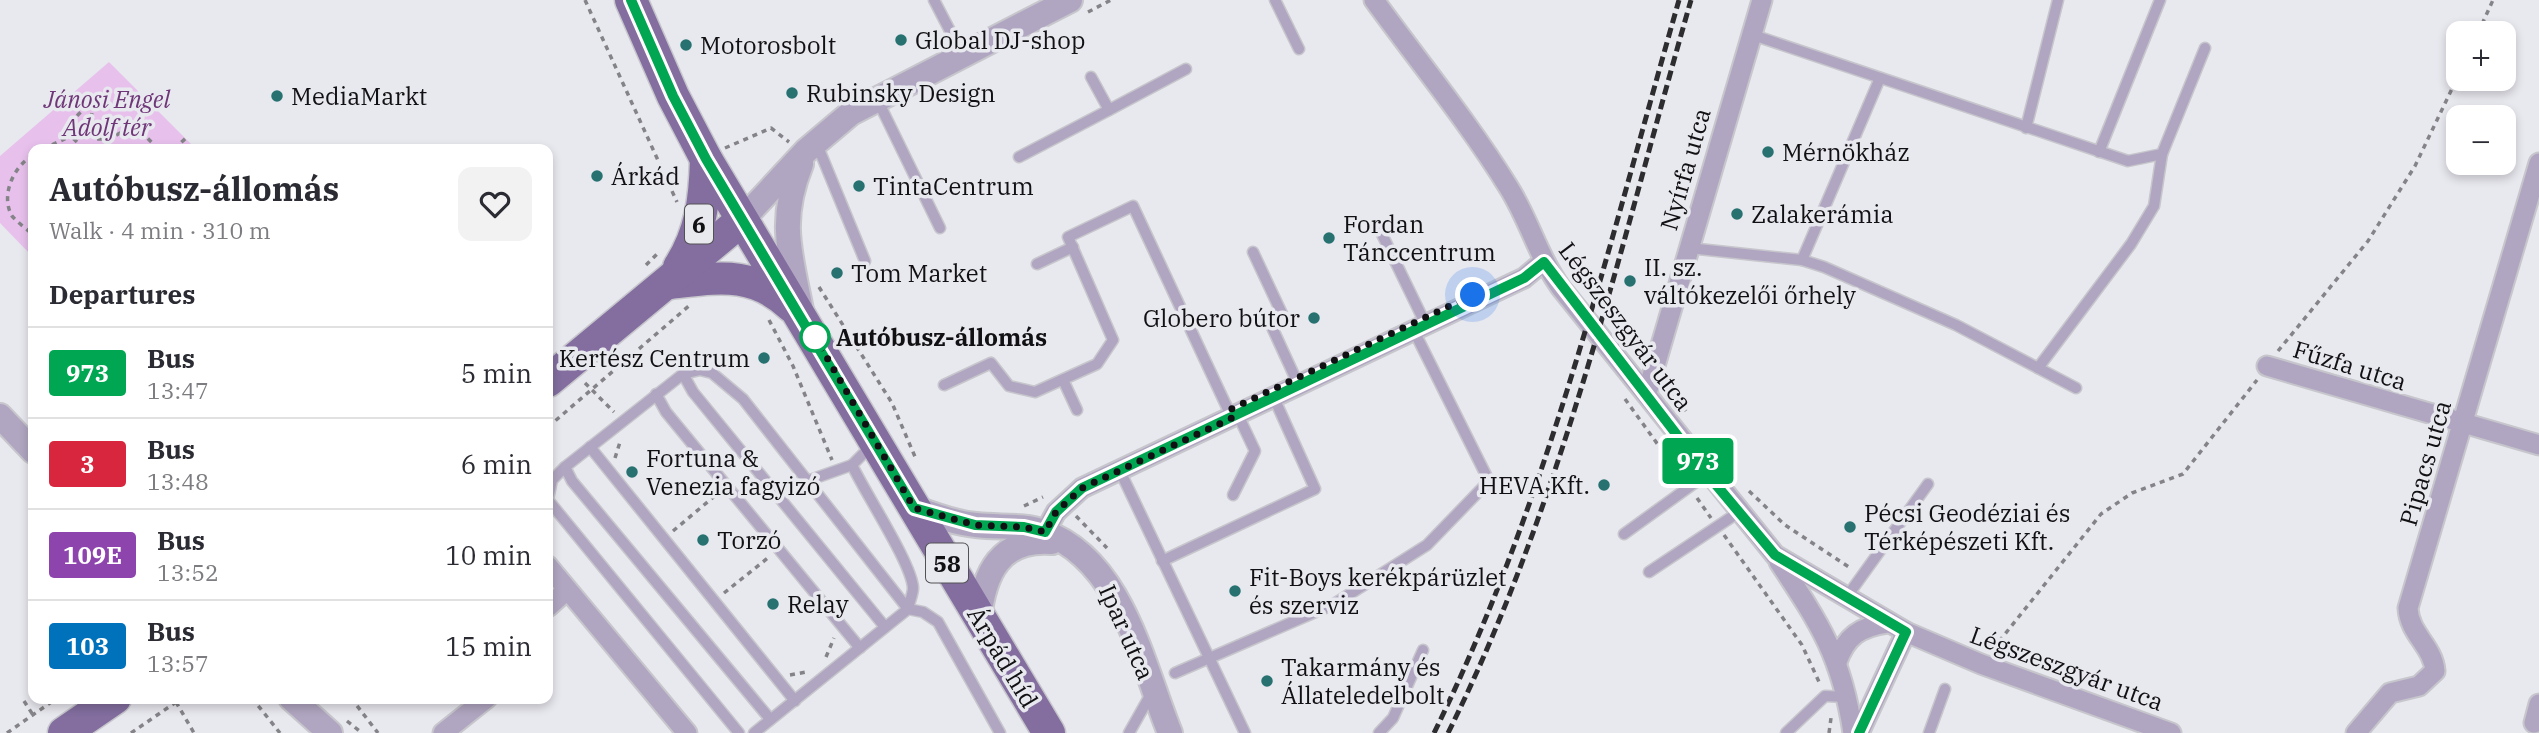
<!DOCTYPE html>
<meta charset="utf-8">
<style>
body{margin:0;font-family:"IBM Plex Serif",serif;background:#f2f2f3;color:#2b2b33;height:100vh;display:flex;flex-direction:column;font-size:26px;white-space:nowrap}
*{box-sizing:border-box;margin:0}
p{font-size:23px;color:#7c7c81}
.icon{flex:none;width:38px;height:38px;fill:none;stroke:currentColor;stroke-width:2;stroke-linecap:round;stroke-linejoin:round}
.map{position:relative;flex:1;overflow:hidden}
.sheet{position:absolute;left:28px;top:144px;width:525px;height:560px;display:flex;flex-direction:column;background:#fff;border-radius:14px;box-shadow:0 4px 10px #0003}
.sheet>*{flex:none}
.badge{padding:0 14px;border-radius:5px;font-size:24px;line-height:46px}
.buttons{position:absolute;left:2446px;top:21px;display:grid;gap:14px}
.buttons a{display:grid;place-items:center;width:70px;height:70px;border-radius:14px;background:#fff;box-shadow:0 4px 10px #0003;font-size:35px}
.you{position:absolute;width:35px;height:35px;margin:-18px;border:5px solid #fff;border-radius:50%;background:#1a73e8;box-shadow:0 0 0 10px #1a73e833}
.map>.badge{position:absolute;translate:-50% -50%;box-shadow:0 0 0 4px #fff}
h2{padding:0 21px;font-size:26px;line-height:63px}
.round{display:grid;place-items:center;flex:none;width:74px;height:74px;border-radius:14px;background:#f2f2f3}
.summary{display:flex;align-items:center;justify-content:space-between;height:119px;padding:0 21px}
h1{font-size:33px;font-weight:800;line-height:52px}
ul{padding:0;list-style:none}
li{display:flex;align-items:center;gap:21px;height:91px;padding:0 21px;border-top:2px solid #e1e1e2}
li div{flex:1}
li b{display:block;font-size:26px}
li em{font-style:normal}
li .badge{min-width:77px;font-weight:700;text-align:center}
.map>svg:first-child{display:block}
</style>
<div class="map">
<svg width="2539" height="733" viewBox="0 0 2539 733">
<rect width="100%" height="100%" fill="#e8e8ef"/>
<path fill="#e7c1ec" d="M 109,62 L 196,149 L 33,149 L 33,257 L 0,223 L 0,156 Z"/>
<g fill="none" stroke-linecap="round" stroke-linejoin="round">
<defs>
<g id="service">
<path d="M 934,0 L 962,54"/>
<path d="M 1275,0 L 1299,49"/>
<path d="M 1750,34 L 2128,161 L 2162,154 L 2205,48"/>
<path d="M 877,99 L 940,228"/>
<path d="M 1109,110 L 1186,69"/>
<path d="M 2026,128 L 2058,0"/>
<path d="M 816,142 L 865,261"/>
<path d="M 2099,152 L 2160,0"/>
<path d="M 1019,157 L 1109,110 L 1091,77"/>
<path d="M 1378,226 L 1426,325"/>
<path d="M 1689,248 L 1802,260 L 1824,267 L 1956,325 L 2076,388"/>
<path d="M 1253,252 L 1284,318 L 1271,325 L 1299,386"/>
<path d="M 1802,260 L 1880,78"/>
<path d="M 1037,264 L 1073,247"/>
<path d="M 2038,368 L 2131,244 L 2154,206 L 2162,154"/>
<path d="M 683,374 L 693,392 L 885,627"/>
<path d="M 1064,382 L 1077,410"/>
<path d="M 944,385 L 991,363 L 1009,386 L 1035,392 L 1097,364 L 1113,340 L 1068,237 L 1133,206 L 1232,418"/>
<path d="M 656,394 L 666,412 L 860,648"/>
<path d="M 590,447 L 795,701"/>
<path d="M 565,467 L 572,481 L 770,719"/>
<path d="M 1120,471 L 1245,733"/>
<path d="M 807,481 L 852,465"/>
<path d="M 1233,495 L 1255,451 L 1238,415"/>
<path d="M 548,499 L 552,480 L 565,467 L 683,374 L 700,370 L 712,373 L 743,399 L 908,609 L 923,612 L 938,622 L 1000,733"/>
<path d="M 548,500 L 739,733"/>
<path d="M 1624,534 L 1707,474"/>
<path d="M 1162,561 L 1315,489 L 1274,398"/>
<path d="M 1649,572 L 1739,512"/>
<path d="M 1846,598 L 1928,484"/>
<path d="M 1175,673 L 1334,604 L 1427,545 L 1489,481 L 1414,331"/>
<path d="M 754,733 L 908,609 C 909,603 913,594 913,588 C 912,564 865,493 852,465 L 871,446"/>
<path d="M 1129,733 L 1151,694"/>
<path d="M 1379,733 L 1393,718 L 1423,650"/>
<path d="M 1786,733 L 1825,696 L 1847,697"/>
<path d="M 1929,733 L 1945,689"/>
</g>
<g id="minor">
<path d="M 1374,0 C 1419,62 1469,123 1509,188 C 1529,220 1538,256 1561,288 L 1775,555 L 1906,632 L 1981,664 L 2171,733"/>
<path d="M 2267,366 L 2539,445"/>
<path d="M 1647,393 L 1762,0"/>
<path d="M 1045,532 L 1056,512 L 1082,488 L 1524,278 L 1543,262"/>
<path d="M 1779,562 C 1820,624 1842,657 1853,733"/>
<path d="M 548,566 L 687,733"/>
<path d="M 548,607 L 567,590"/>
<path d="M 1837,662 C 1846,636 1860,627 1887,623"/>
<path d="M 2534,723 L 2539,704"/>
<path d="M 443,733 L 487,698"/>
<path d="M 1859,733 L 1906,632"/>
<path d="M 2356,733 L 2390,693 L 2419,686 L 2435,671 C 2433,646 2409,634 2408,608 L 2539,163"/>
</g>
<g id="tertiary">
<path d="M 801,164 C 778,221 790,253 801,310"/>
<path d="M 742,220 L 806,151 L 851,113 L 1070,0"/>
<path d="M 0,416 L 33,451"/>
<path d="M 914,508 C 934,515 954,523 976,525 C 999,528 1022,524 1044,532 C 1122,560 1142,664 1170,733"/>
<path d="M 979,618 C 984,573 1000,538 1052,542"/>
<path d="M 291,698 L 330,733"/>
</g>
<g id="primary">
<path d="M 631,0 L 673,96 L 706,159 L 1049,733"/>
<path d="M 679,267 C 701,233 705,199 706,159"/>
<path d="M 669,283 C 717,278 753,270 791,306"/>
<path d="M 548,381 L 742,220"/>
<path d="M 64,733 L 115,698"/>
</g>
</defs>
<use href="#service" stroke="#c6c6cc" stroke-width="13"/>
<use href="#minor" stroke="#c6c6cc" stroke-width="23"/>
<use href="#tertiary" stroke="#c6c6cc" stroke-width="28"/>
<use href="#primary" stroke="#c6c6cc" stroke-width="35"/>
<g stroke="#848488" stroke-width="3.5" stroke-dasharray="5 5" stroke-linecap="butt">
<path d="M 585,0 L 677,202"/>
<path d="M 1088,12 L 1111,0"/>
<path d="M 2478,33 L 2493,0"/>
<path d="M 725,148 L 771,128 L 789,142"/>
<path d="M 43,149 L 71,136"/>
<path d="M 84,149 L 71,136 C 70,123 76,115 86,108 L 92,112 L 89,131 L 96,139 L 109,139 L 135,125 L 158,149"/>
<path d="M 174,149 L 186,138"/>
<path d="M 33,155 C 14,166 0,195 12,216 C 18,223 27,229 33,235"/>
<path d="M 646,265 L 658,253"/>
<path d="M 819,287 L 892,403 L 916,459"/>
<path d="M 769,320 L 793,366 L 832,460"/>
<path d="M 2278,351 L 2368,241 L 2415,166 L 2459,74"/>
<path d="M 585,383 L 614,412"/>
<path d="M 1667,387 L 1686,411"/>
<path d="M 1625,399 L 1682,478"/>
<path d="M 548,427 L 690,305"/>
<path d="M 615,458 L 620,442"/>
<path d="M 1749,491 L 1785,525 L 1852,569"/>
<path d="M 1697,498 L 1711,518"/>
<path d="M 1024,506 L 1043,497"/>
<path d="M 1076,516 L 1107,548"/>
<path d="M 673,531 L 717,494"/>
<path d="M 1724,535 L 1802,645 L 1820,684"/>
<path d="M 724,593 L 769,557"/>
<path d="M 1993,649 L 2101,514 L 2132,493 L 2183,474 L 2257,380"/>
<path d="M 826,657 L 834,638"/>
<path d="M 790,675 L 806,672"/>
<path d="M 252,698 L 280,733"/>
<path d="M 351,698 L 378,733"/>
<path d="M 24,701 L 33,715"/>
<path d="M 176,702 L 194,733"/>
<path d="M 347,721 L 362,733"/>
<path d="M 7,733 L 57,698"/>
<path d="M 131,733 L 182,698"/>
<path d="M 1829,733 L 1831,718"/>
</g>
<use href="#service" stroke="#b1a6c1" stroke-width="10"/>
<use href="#minor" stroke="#b1a6c1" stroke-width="19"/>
<use href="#tertiary" stroke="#b1a6c1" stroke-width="24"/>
<use href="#primary" stroke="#836e9f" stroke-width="32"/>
<g stroke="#2d2d2f" stroke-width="5" stroke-dasharray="10 5" stroke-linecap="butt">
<path d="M 1434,733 C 1548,501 1608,248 1679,0"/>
<path d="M 1448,733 C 1563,502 1620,247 1691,0"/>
</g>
</g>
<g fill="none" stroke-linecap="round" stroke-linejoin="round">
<defs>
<path id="line" d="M 631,0 L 673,96 L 706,159 L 914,508 L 975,525 L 1024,527 L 1045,532 L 1056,512 L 1082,488 L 1524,278 L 1544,262 L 1707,474 L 1775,555 L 1906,632 L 1859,733"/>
</defs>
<use href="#line" stroke="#fff" stroke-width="16"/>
<use href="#line" stroke="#00a651" stroke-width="10"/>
<path stroke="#111113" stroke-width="7" stroke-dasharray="0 12.6" d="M 815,337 L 914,508 L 975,525 L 1024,527 L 1045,532 L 1056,512 L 1082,488 L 1232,418 L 1229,410 L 1473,295"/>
</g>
<g fill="#277271" stroke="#e8e8ef" stroke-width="2.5">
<circle cx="901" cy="40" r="7"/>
<circle cx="686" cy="45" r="7"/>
<circle cx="792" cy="93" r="7"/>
<circle cx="277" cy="96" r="7"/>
<circle cx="1768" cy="152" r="7"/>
<circle cx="597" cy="176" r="7"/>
<circle cx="859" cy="186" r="7"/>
<circle cx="1737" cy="214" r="7"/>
<circle cx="1329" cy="238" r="7"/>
<circle cx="837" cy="273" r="7"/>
<circle cx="1630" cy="281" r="7"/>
<circle cx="1314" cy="318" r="7"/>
<circle cx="764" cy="358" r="7"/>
<circle cx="632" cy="472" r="7"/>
<circle cx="1604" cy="485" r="7"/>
<circle cx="1850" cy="527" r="7"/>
<circle cx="703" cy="540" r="7"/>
<circle cx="1235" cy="591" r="7"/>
<circle cx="773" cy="604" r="7"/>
<circle cx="1267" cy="681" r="7"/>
</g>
<circle fill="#fff" stroke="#00a651" stroke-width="3.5" cx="815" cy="337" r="14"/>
<g text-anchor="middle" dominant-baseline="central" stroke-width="7" stroke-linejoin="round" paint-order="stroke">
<g fill="#e8e8ef" stroke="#525255" stroke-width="2">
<rect x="685" y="204.5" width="28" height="39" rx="5"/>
<rect x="926" y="543.5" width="42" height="39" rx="5"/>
</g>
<g font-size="23" font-weight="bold" fill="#111113">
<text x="699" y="224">6</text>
<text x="947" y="563">58</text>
</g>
<g font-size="24" fill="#111113" stroke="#e8e8ef" text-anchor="start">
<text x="915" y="40">Global DJ-shop</text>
<text x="700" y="45">Motorosbolt</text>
<text x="806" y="93">Rubinsky Design</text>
<text x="291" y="96">MediaMarkt</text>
<text x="1782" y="152">Mérnökház</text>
<text x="611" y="176">Árkád</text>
<text x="873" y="186">TintaCentrum</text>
<text x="1751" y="214">Zalakerámia</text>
<text x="1343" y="224">Fordan<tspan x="1343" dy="28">Tánccentrum</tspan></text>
<text x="1644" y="267">II. sz.<tspan x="1644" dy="28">váltókezelői őrhely</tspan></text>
<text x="851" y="273">Tom Market</text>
<text x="1300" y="318" text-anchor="end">Globero bútor</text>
<text x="750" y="358" text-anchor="end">Kertész Centrum</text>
<text x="646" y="458">Fortuna &amp;<tspan x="646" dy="28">Venezia fagyizó</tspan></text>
<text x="1590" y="485" text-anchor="end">HEVA Kft.</text>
<text x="1864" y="513">Pécsi Geodéziai és<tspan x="1864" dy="28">Térképészeti Kft.</tspan></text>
<text x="717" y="540">Torzó</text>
<text x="1249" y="577">Fit-Boys kerékpárüzlet<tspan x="1249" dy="28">és szerviz</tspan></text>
<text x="787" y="604">Relay</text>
<text x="1281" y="667">Takarmány és<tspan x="1281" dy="28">Állateledelbolt</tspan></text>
</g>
<g font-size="24" font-style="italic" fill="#6f3778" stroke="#e8e8ef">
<text x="107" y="99">Jánosi Engel<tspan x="107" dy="28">Adolf tér</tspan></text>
</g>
<g font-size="24" fill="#111113" stroke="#e8e8ef">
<text transform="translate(1685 169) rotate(-74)">Nyírfa utca</text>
<text transform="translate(1626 326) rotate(53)">Légszeszgyár utca</text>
<text transform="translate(2350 365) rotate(17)">Fűzfa utca</text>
<text transform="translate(2425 463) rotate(-74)">Pipacs utca</text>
<text transform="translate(1127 632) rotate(66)">Ipar utca</text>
<text transform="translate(1003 657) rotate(59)">Árpád híd</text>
<text transform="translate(2067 668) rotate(20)">Légszeszgyár utca</text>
</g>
<g font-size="24" font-weight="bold" fill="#111113" stroke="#e8e8ef" text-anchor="start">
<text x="836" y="337">Autóbusz-állomás</text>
</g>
</g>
</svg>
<div class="buttons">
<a>+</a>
<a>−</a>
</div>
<div class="you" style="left:1473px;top:295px"></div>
<b class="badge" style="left:1698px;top:461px;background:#00a651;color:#fff">973</b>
<section class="sheet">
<div class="summary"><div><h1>Autóbusz-állomás</h1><p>Walk · 4 min · 310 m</p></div><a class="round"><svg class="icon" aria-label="heart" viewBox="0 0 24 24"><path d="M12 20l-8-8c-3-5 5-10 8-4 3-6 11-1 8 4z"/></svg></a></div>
<h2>Departures</h2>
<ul>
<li><span class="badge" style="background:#00a651;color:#fff">973</span><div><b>Bus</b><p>13:47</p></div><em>5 min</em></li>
<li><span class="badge" style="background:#d7263d;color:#fff">3</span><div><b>Bus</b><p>13:48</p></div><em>6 min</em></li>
<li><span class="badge" style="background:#8e44ad;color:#fff">109E</span><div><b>Bus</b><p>13:52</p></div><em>10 min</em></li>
<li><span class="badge" style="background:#0072bc;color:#fff">103</span><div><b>Bus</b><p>13:57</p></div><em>15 min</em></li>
</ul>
</section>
</div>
